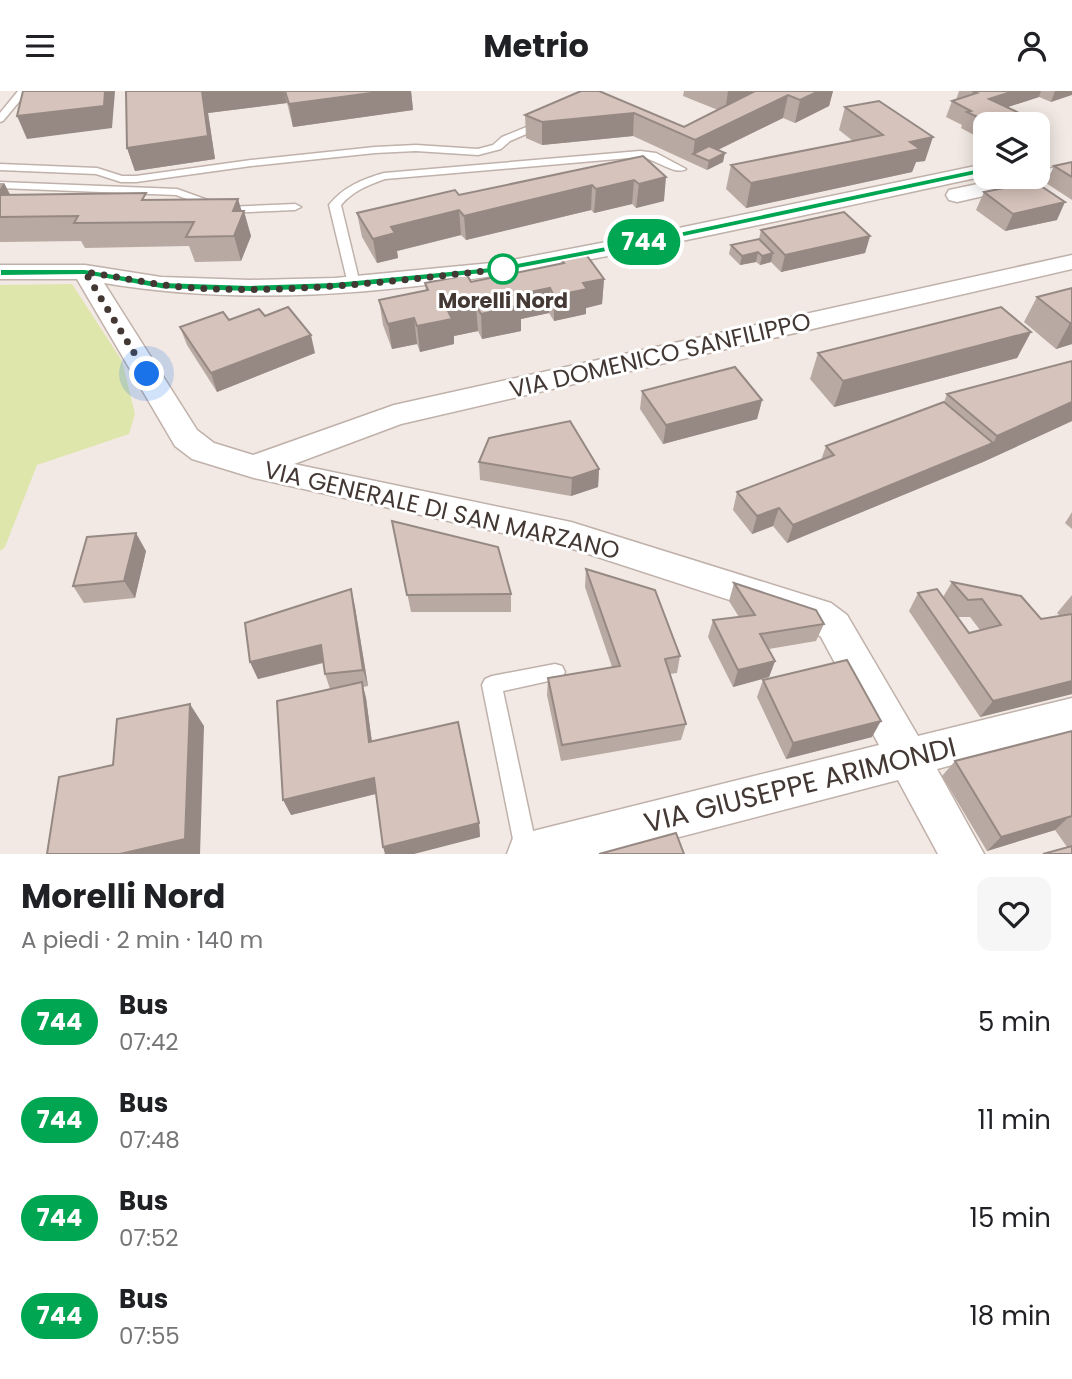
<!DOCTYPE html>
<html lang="it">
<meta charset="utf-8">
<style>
body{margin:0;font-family:Poppins,sans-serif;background:#f6f6f6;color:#202124;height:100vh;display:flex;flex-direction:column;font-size:26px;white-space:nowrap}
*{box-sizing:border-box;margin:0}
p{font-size:23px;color:#757577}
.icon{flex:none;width:38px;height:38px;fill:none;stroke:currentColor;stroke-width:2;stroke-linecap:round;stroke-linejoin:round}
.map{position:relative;height:763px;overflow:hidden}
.details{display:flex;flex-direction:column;background:#fff;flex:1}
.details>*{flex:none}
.badge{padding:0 14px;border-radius:23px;font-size:24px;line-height:46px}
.fabs{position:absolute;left:973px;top:21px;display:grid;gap:14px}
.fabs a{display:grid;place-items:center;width:77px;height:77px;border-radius:14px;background:#fff;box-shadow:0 4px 18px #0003;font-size:35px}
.you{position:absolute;width:35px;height:35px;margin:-18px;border:5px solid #fff;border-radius:50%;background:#1a73e8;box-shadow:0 0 0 10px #1a73e833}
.map>.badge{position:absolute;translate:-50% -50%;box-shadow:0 0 0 4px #fff}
.round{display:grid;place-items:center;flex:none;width:74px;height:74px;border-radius:14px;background:#f6f6f6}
.head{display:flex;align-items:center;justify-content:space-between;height:119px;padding:0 21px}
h1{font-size:33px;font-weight:700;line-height:52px}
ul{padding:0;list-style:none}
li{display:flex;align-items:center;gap:21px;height:98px;padding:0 21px}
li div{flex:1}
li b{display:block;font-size:26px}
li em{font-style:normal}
li .badge{min-width:77px;font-weight:700;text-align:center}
header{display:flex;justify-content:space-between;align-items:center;height:91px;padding:0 21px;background:#fff;font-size:32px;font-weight:700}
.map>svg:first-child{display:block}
</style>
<header><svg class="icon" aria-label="menu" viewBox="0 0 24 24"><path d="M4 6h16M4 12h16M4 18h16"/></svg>Metrio<svg class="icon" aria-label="person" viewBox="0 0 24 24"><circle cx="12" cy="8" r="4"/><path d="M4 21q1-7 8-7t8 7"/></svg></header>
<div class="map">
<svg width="1072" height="763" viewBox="0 0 1072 763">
<rect width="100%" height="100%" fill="#f2e9e4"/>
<path fill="#dfe6ac" d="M 72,193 L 122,270 L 135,323 L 129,343 L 37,374 L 5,456 L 0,460 L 0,194 Z"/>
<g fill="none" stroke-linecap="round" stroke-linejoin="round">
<defs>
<g id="service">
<path d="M 18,0 L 28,0 L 3,30 L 0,31 L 0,22 Z"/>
<path d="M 544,29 L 549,32 L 547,34 L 510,50 L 501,58 L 478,64 L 416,60 L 375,62 L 251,75 L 136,91 L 121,91 L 96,83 L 0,79 L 0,73 L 97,77 L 122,85 L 136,85 L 251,69 L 375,56 L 416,54 L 478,58 L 493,54 L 502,46 Z"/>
<path d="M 640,60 L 656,62 L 686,78 C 675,85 654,67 640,66 L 385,88 C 368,94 353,100 341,114 L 360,193 L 354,197 L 348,193 L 329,114 C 343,96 363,88 384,82 Z"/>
<path d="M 0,91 L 177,98 L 227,116 L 295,113 L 301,116 L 295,119 L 226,122 L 176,104 L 0,97 Z"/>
<path d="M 555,573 L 562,575 L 565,581 L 562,587 L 503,600 L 538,763 L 516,763 L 482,594 L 485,588 L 492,585 Z"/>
</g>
<g id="minor">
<path d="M 985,73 L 985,85 C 864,111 744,138 623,162 C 453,195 276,221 104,192 L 197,339 L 214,352 L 253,364 L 394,314 L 1072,164 L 1072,178 L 401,333 L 294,373 L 571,431 L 831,512 L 847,524 L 918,645 L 1072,607 L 1072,643 L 937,678 L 984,763 L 938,763 L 898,689 L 614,763 L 507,763 L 513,747 L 529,741 L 879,654 L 821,546 L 806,534 L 570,457 L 254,387 L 192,368 L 175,355 L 77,188 L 0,188 L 0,174 L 85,174 L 161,186 L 250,189 L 335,187 L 502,171 L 674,138 Z"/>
<path d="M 1072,73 L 1072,85 L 957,111 L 949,109 L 946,104 L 949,99 L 1011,86 L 1038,86 L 1038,80 Z"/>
</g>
</defs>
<use href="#service" stroke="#c0b1aa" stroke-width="3"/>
<use href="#minor" stroke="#c0b1aa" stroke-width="3"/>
<use href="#service" fill="#fff" fill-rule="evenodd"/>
<use href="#minor" fill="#fff" fill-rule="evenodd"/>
</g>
<g fill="#b8a9a2" fill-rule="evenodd">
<path d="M 126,0 L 411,0 L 413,19 L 293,36 L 287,12 L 208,22 L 215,68 L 135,80 L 127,57 Z"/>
<path d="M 581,0 L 684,36 L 718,19 L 683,5 L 684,0 L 833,0 L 829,15 L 795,32 L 783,27 L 718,59 L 723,71 L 707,79 L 633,45 L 542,54 L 526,47 L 525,24 Z"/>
<path d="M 959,0 L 1072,0 L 1051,11 L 1039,6 L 1007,16 L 1038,33 L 985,33 L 985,50 L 961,37 L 962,34 L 946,26 L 952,10 L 956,9 Z"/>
<path d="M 845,16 L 925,70 L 916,71 L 912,81 L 746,117 L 726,98 L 731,74 L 853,50 L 839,39 Z"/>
<path d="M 643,65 L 664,110 L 636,117 L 632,113 L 594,122 L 591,119 L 466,149 L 461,144 L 397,160 L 398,167 L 377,172 L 362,146 L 357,122 L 459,104 Z"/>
<path d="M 1072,71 L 1072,109 L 1046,92 L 1054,75 Z"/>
<path d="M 0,92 L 4,92 L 10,103 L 148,109 L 242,120 L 251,145 L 241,170 L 195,171 L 189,155 L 85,157 L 81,150 L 0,151 Z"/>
<path d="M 984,101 L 1057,129 L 1005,140 L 976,119 Z"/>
<path d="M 761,139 L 870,145 L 865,162 L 781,181 L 771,171 L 760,174 L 756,171 L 740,174 L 729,163 L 731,154 L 759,148 Z"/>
<path d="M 561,167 L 604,188 L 602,213 L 586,217 L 586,223 L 554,230 L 549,222 L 521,228 L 521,240 L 482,248 L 478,240 L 454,245 L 454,253 L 420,261 L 417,253 L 392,258 L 383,234 L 379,209 L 426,200 L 425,192 L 471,191 L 561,173 Z"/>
<path d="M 1072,197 L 1072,253 L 1056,258 L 1024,231 L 1037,206 Z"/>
<path d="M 265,225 L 315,262 L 217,301 L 187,254 L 180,236 Z"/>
<path d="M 1031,241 L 1017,267 L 834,316 L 810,288 L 818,262 Z"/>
<path d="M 1072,270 L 1072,330 L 983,371 L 787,452 L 773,435 L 752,443 L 733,419 L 737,401 L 821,369 L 826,355 L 944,311 L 947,303 Z"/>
<path d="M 642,300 L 762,309 L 757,328 L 663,353 L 640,318 Z"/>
<path d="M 479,371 L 599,378 L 598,396 L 571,405 L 480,389 Z"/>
<path d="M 1072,421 L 1072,438 L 1065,432 Z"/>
<path d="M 392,430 L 511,503 L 511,521 L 411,521 Z"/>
<path d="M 146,460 L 135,507 L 84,512 L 73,495 Z"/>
<path d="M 586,478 L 680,565 L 677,582 L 670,583 L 686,633 L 681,649 L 561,670 L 547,604 L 548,587 L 612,576 L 585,496 Z"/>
<path d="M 952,491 L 1041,528 L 1060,525 L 1057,522 L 1072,504 L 1072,603 L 980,626 L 909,520 L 918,502 L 943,506 ZM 957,526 L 970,526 L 980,539 L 969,542 Z"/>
<path d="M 734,492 L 824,533 L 816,550 L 769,558 L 775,570 L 769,586 L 733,596 L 708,546 L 713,529 L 739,526 L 729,510 Z"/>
<path d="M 351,498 L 355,516 L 368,595 L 363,596 L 366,607 L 372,651 L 479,732 L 480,746 L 376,703 L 291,724 L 330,598 L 325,583 L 323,572 L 258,588 L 250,571 Z"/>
<path d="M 763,589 L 872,646 L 786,668 L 757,606 Z"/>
<path d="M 1072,640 L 1072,763 L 1055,739 L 987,760 L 942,685 L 955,670 Z"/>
</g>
<g fill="#968984">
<path d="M 105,0 L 115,0 L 112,37 L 27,48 L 17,25 Z"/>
<path d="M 202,0 L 284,0 L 287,12 L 208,22 L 215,68 L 135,80 L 127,57 Z"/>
<path d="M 386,0 L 411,0 L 413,19 L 293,36 L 289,13 Z"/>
<path d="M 728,0 L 754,0 L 751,12 L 725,21 Z"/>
<path d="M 819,0 L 833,0 L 829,15 L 795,32 L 800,9 Z"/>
<path d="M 1014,0 L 1041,0 L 1039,6 L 983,24 L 989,8 Z"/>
<path d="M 1055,0 L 1072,0 L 1072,4 L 1051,11 Z"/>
<path d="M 788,4 L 783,27 L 701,67 L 693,63 L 695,49 Z"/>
<path d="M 634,22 L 633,45 L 542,54 L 542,31 Z"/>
<path d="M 1043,33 L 1038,44 L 1038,35 Z"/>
<path d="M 933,46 L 925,70 L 916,71 L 912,81 L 746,117 L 751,92 L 910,51 Z"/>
<path d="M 725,62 L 723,71 L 707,79 L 709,70 Z"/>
<path d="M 666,86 L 664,110 L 636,117 L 639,93 Z"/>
<path d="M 634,89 L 632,113 L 594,122 L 596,98 Z"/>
<path d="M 4,92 L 16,116 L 0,116 L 0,98 Z"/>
<path d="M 592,94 L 591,119 L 466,149 L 464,125 Z"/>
<path d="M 238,108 L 243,124 L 244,120 L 251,145 L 241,170 L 234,145 L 233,120 Z"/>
<path d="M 1065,111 L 1057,129 L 1005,140 L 1013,123 Z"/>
<path d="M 459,119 L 461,144 L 397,160 L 398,167 L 377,172 L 373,148 L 391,136 Z"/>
<path d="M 870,145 L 865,162 L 781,181 L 785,164 Z"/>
<path d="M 758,161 L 756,171 L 740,174 L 742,165 Z"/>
<path d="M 773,162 L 771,171 L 760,174 L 762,165 Z"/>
<path d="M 604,188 L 602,213 L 586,217 L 586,223 L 554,230 L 554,205 L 583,192 Z"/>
<path d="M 550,197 L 549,222 L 521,228 L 521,240 L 482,248 L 481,223 L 515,204 Z"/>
<path d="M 476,214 L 478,240 L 454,245 L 454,253 L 420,261 L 417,235 L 448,220 Z"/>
<path d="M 414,227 L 417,253 L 392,258 L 388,233 Z"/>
<path d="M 1070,232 L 1072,232 L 1072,253 L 1056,258 Z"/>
<path d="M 1031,241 L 1017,267 L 834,316 L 843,290 Z"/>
<path d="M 311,244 L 315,262 L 217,301 L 211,282 Z"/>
<path d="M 762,309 L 757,328 L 663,353 L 666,334 Z"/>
<path d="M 1072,311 L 1072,330 L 983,371 L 787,452 L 793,434 L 993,352 L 997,345 Z"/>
<path d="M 599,378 L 598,396 L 571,405 L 572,387 Z"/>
<path d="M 779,417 L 773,435 L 752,443 L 757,425 Z"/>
<path d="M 136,442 L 146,460 L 135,507 L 124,490 Z"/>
<path d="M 351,498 L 355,516 L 368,595 L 363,579 Z"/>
<path d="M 321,554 L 326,571 L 258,588 L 250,571 Z"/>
<path d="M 775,570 L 769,586 L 733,596 L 738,579 Z"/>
<path d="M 1072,590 L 1072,603 L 980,626 L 993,610 Z"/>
<path d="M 362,591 L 366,607 L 374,667 L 369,651 Z"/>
<path d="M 190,613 L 204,635 L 200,763 L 120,763 Z"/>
<path d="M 881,630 L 872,646 L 786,668 L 793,652 Z"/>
<path d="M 374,687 L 379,702 L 291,724 L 283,709 Z"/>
<path d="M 1071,724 L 1055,739 L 987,760 L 1001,746 Z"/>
<path d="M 479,732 L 480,746 L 414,763 L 385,763 L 383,756 Z"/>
</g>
<g fill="#d6c4bc" stroke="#968984" stroke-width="2">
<path d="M 23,0 L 105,0 L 104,15 L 17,25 Z"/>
<path d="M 126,0 L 202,0 L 208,45 L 127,57 Z"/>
<path d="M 285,0 L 386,0 L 289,13 Z"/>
<path d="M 581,0 L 599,0 L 684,36 L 755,0 L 819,0 L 800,9 L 788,4 L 695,49 L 634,22 L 542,31 L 525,24 Z"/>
<path d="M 972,0 L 1014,0 L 989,8 L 1043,33 L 1038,35 L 1038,33 L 992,33 L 967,21 L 971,20 L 952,10 L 977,2 Z"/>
<path d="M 879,10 L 933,46 L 910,51 L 920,58 L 751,92 L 731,74 L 883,44 L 845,16 Z"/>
<path d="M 709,55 L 725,62 L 709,70 L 693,63 Z"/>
<path d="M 643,65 L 666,86 L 639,93 L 634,89 L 596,98 L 592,94 L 464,125 L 459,119 L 391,136 L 395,142 L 373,148 L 357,122 L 455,99 L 459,104 Z"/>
<path d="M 1072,71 L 1072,86 L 1054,75 Z"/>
<path d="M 1035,91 L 1065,111 L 1013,123 L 984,101 Z"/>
<path d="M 146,102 L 142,109 L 238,108 L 233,120 L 244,120 L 234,145 L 186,146 L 194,131 L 74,132 L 78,125 L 0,126 L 0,104 Z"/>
<path d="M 844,121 L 870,145 L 785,164 L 761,139 Z"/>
<path d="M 759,148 L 773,162 L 762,165 L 758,161 L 742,165 L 731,154 Z"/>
<path d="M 585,162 L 604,188 L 583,192 L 587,198 L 554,205 L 550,197 L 515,204 L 521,214 L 481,223 L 476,214 L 448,220 L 452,228 L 417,235 L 414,227 L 388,233 L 379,209 L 428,199 L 425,192 L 467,184 L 471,191 L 564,172 L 561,167 Z"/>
<path d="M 1072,197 L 1072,232 L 1070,232 L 1037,206 Z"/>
<path d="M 288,216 L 311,244 L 211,282 L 180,236 L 223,221 L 229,229 L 259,218 L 265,225 Z"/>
<path d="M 1001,216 L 1031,241 L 843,290 L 818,262 Z"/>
<path d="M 1072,270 L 1072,311 L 997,345 L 947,303 Z"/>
<path d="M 735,276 L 762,309 L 666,334 L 642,300 Z"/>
<path d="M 944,311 L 993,352 L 793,434 L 779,417 L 757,425 L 737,401 L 834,364 L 826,355 Z"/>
<path d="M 570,330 L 599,378 L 572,387 L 479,371 L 489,347 Z"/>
<path d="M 392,430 L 498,456 L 511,503 L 407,504 Z"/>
<path d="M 136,442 L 124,490 L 73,495 L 87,446 Z"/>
<path d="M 586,478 L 655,499 L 680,565 L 665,568 L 686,633 L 562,654 L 548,587 L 620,575 Z"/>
<path d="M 952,491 L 1021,505 L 1041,528 L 1072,523 L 1072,590 L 993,610 L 918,502 L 937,498 L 969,542 L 1001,534 L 982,508 L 968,509 Z"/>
<path d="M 734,492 L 816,519 L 824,533 L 760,543 L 775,570 L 738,579 L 713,529 L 755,524 Z"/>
<path d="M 351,498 L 363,579 L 325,583 L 321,554 L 250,571 L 245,532 Z"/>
<path d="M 847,569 L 881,630 L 793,652 L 763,589 Z"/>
<path d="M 362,591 L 369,651 L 458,631 L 479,732 L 383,756 L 374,687 L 283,709 L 277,610 Z"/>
<path d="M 190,613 L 185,748 L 120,763 L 47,763 L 59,686 L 113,674 L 117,628 Z"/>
<path d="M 1072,640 L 1072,725 L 1001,746 L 955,670 Z"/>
<path d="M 676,742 L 684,763 L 599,763 Z"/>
<path d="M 1072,755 L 1072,763 L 1043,763 Z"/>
</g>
<path fill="#00a651" stroke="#fff" stroke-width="2" d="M 985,76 L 990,79 L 989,81 L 674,148 L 502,181 L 335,198 L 250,201 L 161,198 L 85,184 L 0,185 L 0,178 L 85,178 L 161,191 L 250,194 L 335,191 L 502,175 L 674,142 Z"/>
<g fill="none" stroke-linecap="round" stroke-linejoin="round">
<path stroke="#433834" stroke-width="7" stroke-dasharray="0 12.6" d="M 147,283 L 85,181 C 122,186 158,195 195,197 C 298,203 401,189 503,178"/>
</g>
<circle fill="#fff" stroke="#00a651" stroke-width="3.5" cx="503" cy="178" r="14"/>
<g text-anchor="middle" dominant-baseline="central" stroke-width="6" stroke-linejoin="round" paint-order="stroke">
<g font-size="21" font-weight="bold" fill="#433834" stroke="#fff">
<text x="503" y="209">Morelli Nord</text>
</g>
<g font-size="24" fill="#433834" stroke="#fff">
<text transform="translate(660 264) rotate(-13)">VIA DOMENICO SANFILIPPO</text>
<text transform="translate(442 419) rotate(13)">VIA GENERALE DI SAN MARZANO</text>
</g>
<g font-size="28" fill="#433834" stroke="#fff">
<text transform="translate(800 694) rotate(-14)">VIA GIUSEPPE ARIMONDI</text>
</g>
</g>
</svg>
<div class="fabs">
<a><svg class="icon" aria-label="layers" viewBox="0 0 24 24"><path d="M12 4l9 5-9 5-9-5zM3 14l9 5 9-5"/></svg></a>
</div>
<div class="you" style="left:147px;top:283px"></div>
<b class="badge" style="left:644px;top:151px;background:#00a651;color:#fff">744</b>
</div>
<section class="details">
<div class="head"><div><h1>Morelli Nord</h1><p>A piedi · 2 min · 140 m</p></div><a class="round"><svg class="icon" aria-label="heart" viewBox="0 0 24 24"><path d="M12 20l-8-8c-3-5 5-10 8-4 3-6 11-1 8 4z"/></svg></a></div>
<ul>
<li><span class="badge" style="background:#00a651;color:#fff">744</span><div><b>Bus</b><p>07:42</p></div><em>5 min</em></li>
<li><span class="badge" style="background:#00a651;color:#fff">744</span><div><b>Bus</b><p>07:48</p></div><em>11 min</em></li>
<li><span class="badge" style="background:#00a651;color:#fff">744</span><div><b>Bus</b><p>07:52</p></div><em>15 min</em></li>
<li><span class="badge" style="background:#00a651;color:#fff">744</span><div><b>Bus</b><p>07:55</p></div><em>18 min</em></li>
</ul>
</section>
